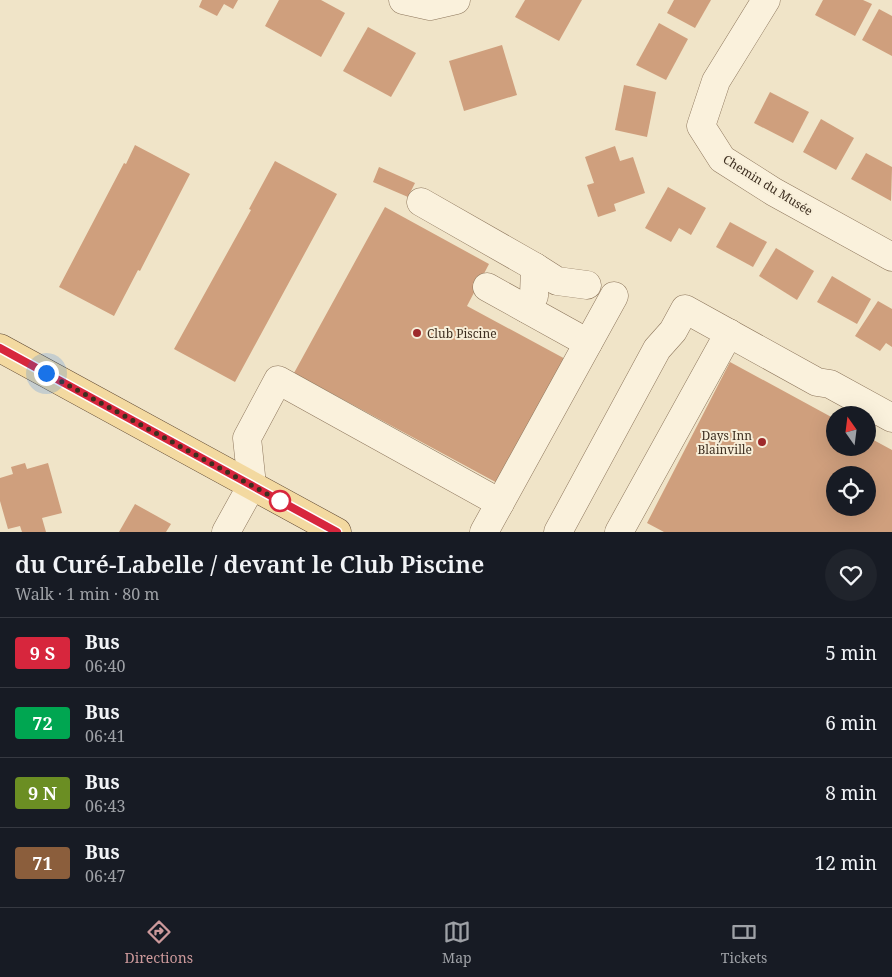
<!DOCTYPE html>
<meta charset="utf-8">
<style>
body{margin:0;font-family:"Noto Serif",serif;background:#20242c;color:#f1f3f6;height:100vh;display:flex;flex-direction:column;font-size:19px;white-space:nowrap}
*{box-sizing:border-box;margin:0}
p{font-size:16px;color:#9ea1a6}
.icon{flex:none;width:28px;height:28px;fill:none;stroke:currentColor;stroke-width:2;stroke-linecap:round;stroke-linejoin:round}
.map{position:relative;height:532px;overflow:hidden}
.sheet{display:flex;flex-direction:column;background:#171b24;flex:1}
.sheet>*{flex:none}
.badge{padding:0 10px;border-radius:4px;font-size:18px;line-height:32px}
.needle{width:32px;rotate:346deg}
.controls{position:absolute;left:826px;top:406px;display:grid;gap:10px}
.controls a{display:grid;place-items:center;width:50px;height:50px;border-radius:50%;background:#171b24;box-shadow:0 5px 20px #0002;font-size:25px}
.you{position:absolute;width:25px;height:25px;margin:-12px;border:4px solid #fff;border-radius:50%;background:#1a73e8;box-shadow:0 0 0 8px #1a73e833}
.map>.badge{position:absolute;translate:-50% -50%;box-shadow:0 0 0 2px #fff}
.round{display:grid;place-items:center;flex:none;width:52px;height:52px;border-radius:26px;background:#20242c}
.headline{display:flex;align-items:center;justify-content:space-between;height:85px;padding:0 15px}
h1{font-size:24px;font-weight:600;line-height:38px}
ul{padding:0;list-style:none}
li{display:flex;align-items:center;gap:15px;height:70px;padding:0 15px;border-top:1px solid #363941}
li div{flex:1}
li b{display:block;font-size:19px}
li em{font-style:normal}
li .badge{min-width:55px;font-weight:700;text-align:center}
.menu{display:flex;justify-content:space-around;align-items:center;height:70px;border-top:1px solid #363941;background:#171b24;font-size:14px;color:#9ea1a6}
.menu a{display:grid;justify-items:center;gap:2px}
.menu .selected{color:#cc999b}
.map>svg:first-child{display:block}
</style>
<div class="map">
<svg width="892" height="532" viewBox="0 0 892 532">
<rect width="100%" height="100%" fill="#f0e4c8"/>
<g fill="#cf9f7d" fill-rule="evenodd">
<path d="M 202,0 L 238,0 L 233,9 L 224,4 L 217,16 L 199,7 Z"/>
<path d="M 279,0 L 321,0 L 345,13 L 321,57 L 265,26 Z"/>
<path d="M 525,0 L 582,0 L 559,41 L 515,17 Z"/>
<path d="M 674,0 L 711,0 L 695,28 L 667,13 Z"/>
<path d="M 823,0 L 863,0 L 872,4 L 855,36 L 815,15 Z"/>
<path d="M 879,9 L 892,16 L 892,56 L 862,40 Z"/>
<path d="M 659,23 L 688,39 L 666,80 L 636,65 Z"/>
<path d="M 368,27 L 416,53 L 391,97 L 343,71 Z"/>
<path d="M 502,45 L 517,95 L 464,111 L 449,61 Z"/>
<path d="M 624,85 L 656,92 L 647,137 L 615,130 Z"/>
<path d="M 770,92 L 809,112 L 793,143 L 754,123 Z"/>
<path d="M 821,119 L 854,138 L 836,170 L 803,152 Z"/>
<path d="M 135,145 L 190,174 L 140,271 L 138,270 L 114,316 L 59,287 L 124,163 L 126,164 Z"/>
<path d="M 615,146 L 620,161 L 633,157 L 645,193 L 614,204 L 616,211 L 598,217 L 587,185 L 594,183 L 585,157 Z"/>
<path d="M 866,153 L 892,167 L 891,201 L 851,179 Z"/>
<path d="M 275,161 L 337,194 L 235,382 L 174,349 L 251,210 L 249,209 Z"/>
<path d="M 379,167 L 415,183 L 408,197 L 373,182 Z"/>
<path d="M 668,187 L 706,208 L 691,235 L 679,228 L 671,242 L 645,228 Z"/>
<path d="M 385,207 L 489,264 L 467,306 L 569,361 L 501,485 L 294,373 Z"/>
<path d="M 730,222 L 767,242 L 753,267 L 716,247 Z"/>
<path d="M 776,248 L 814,271 L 797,300 L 759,276 Z"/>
<path d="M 832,276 L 871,299 L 857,324 L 817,302 Z"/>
<path d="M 878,301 L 892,309 L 892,347 L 886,343 L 880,351 L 855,336 Z"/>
<path d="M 730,362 L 835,419 L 835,448 L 868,448 L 868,437 L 892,450 L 892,532 L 664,532 L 647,523 ZM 835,475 L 868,475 L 868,508 L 835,508 Z"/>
<path d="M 25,463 L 27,469 L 48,463 L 62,513 L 42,518 L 46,532 L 22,532 L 20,526 L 8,529 L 0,501 L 0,478 L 13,474 L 11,467 Z"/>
<path d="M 135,504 L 171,524 L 166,532 L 119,532 Z"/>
</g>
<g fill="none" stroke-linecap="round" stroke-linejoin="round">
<defs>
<g id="minor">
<path d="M 403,0 L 430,6 L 456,0"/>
<path d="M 766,0 L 716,81 L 701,126 L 722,159 L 774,192 L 892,257"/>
<path d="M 421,202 L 535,267 L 534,296 L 527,309"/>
<path d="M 535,267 L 557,281 L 587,285"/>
<path d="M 487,287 L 588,343"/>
<path d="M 226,532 L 252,485 L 247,438 L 278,380 L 500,503"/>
<path d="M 484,532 L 614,296"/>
<path d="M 558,532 L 657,349 L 673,331 L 685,309 L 817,382 L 830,384 L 892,418"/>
<path d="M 619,532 L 729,333"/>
</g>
<path id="major" d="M 0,348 L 337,532"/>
</defs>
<use href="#minor" stroke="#8d765c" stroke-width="29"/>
<use href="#major" stroke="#5b4430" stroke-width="29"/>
<use href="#minor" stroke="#faf1dc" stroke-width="28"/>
<use href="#major" stroke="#f3d9a0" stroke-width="28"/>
</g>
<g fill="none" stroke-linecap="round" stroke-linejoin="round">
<defs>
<path id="line" d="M 0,348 L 337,532"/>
</defs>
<use href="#line" stroke="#fff" stroke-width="11"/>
<use href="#line" stroke="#d7263d" stroke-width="8"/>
<path stroke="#3d2e20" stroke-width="5" stroke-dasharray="0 9" d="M 46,373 L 280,501"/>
</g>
<g fill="#9e2a2b" stroke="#f7eed8" stroke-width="2">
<circle cx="417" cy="333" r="5"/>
<circle cx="762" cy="442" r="5"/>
</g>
<circle fill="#fff" stroke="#d7263d" stroke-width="2.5" cx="280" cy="501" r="10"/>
<g text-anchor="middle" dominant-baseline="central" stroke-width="4" stroke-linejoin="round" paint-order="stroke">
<g font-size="12" fill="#3d2e20" stroke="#f7eed8">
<text transform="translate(768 185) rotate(32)">Chemin du Musée</text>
</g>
<g font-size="12" fill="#3d2e20" stroke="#f7eed8" text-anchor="start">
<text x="427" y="333">Club Piscine</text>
<text x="752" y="435" text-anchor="end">Days Inn<tspan x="752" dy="14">Blainville</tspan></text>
</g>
</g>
</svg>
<div class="controls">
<a><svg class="needle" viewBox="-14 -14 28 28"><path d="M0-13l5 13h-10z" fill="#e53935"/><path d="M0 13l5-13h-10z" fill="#9ea1a6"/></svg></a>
<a><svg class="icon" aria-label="locate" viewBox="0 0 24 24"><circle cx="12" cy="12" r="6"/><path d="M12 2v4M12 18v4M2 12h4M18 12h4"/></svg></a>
</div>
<div class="you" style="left:46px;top:373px"></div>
</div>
<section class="sheet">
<div class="headline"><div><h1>du Curé-Labelle / devant le Club Piscine</h1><p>Walk · 1 min · 80 m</p></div><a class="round"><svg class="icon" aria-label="heart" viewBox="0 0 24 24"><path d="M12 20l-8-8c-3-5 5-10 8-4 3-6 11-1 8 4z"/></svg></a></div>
<ul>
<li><span class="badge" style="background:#d7263d;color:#fff">9 S</span><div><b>Bus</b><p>06:40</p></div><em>5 min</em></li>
<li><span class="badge" style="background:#00a651;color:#fff">72</span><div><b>Bus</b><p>06:41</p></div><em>6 min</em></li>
<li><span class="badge" style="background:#6b8e23;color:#fff">9 N</span><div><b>Bus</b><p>06:43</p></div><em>8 min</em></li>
<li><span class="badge" style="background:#8b5e3c;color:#fff">71</span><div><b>Bus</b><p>06:47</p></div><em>12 min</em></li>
</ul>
</section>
<nav class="menu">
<a class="selected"><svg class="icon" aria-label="directions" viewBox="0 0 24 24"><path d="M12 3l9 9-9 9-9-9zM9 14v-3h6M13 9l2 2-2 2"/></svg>Directions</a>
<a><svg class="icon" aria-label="map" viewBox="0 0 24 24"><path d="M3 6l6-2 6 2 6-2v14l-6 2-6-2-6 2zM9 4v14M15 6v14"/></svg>Map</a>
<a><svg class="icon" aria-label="tickets" viewBox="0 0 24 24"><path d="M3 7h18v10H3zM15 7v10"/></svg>Tickets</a>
</nav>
